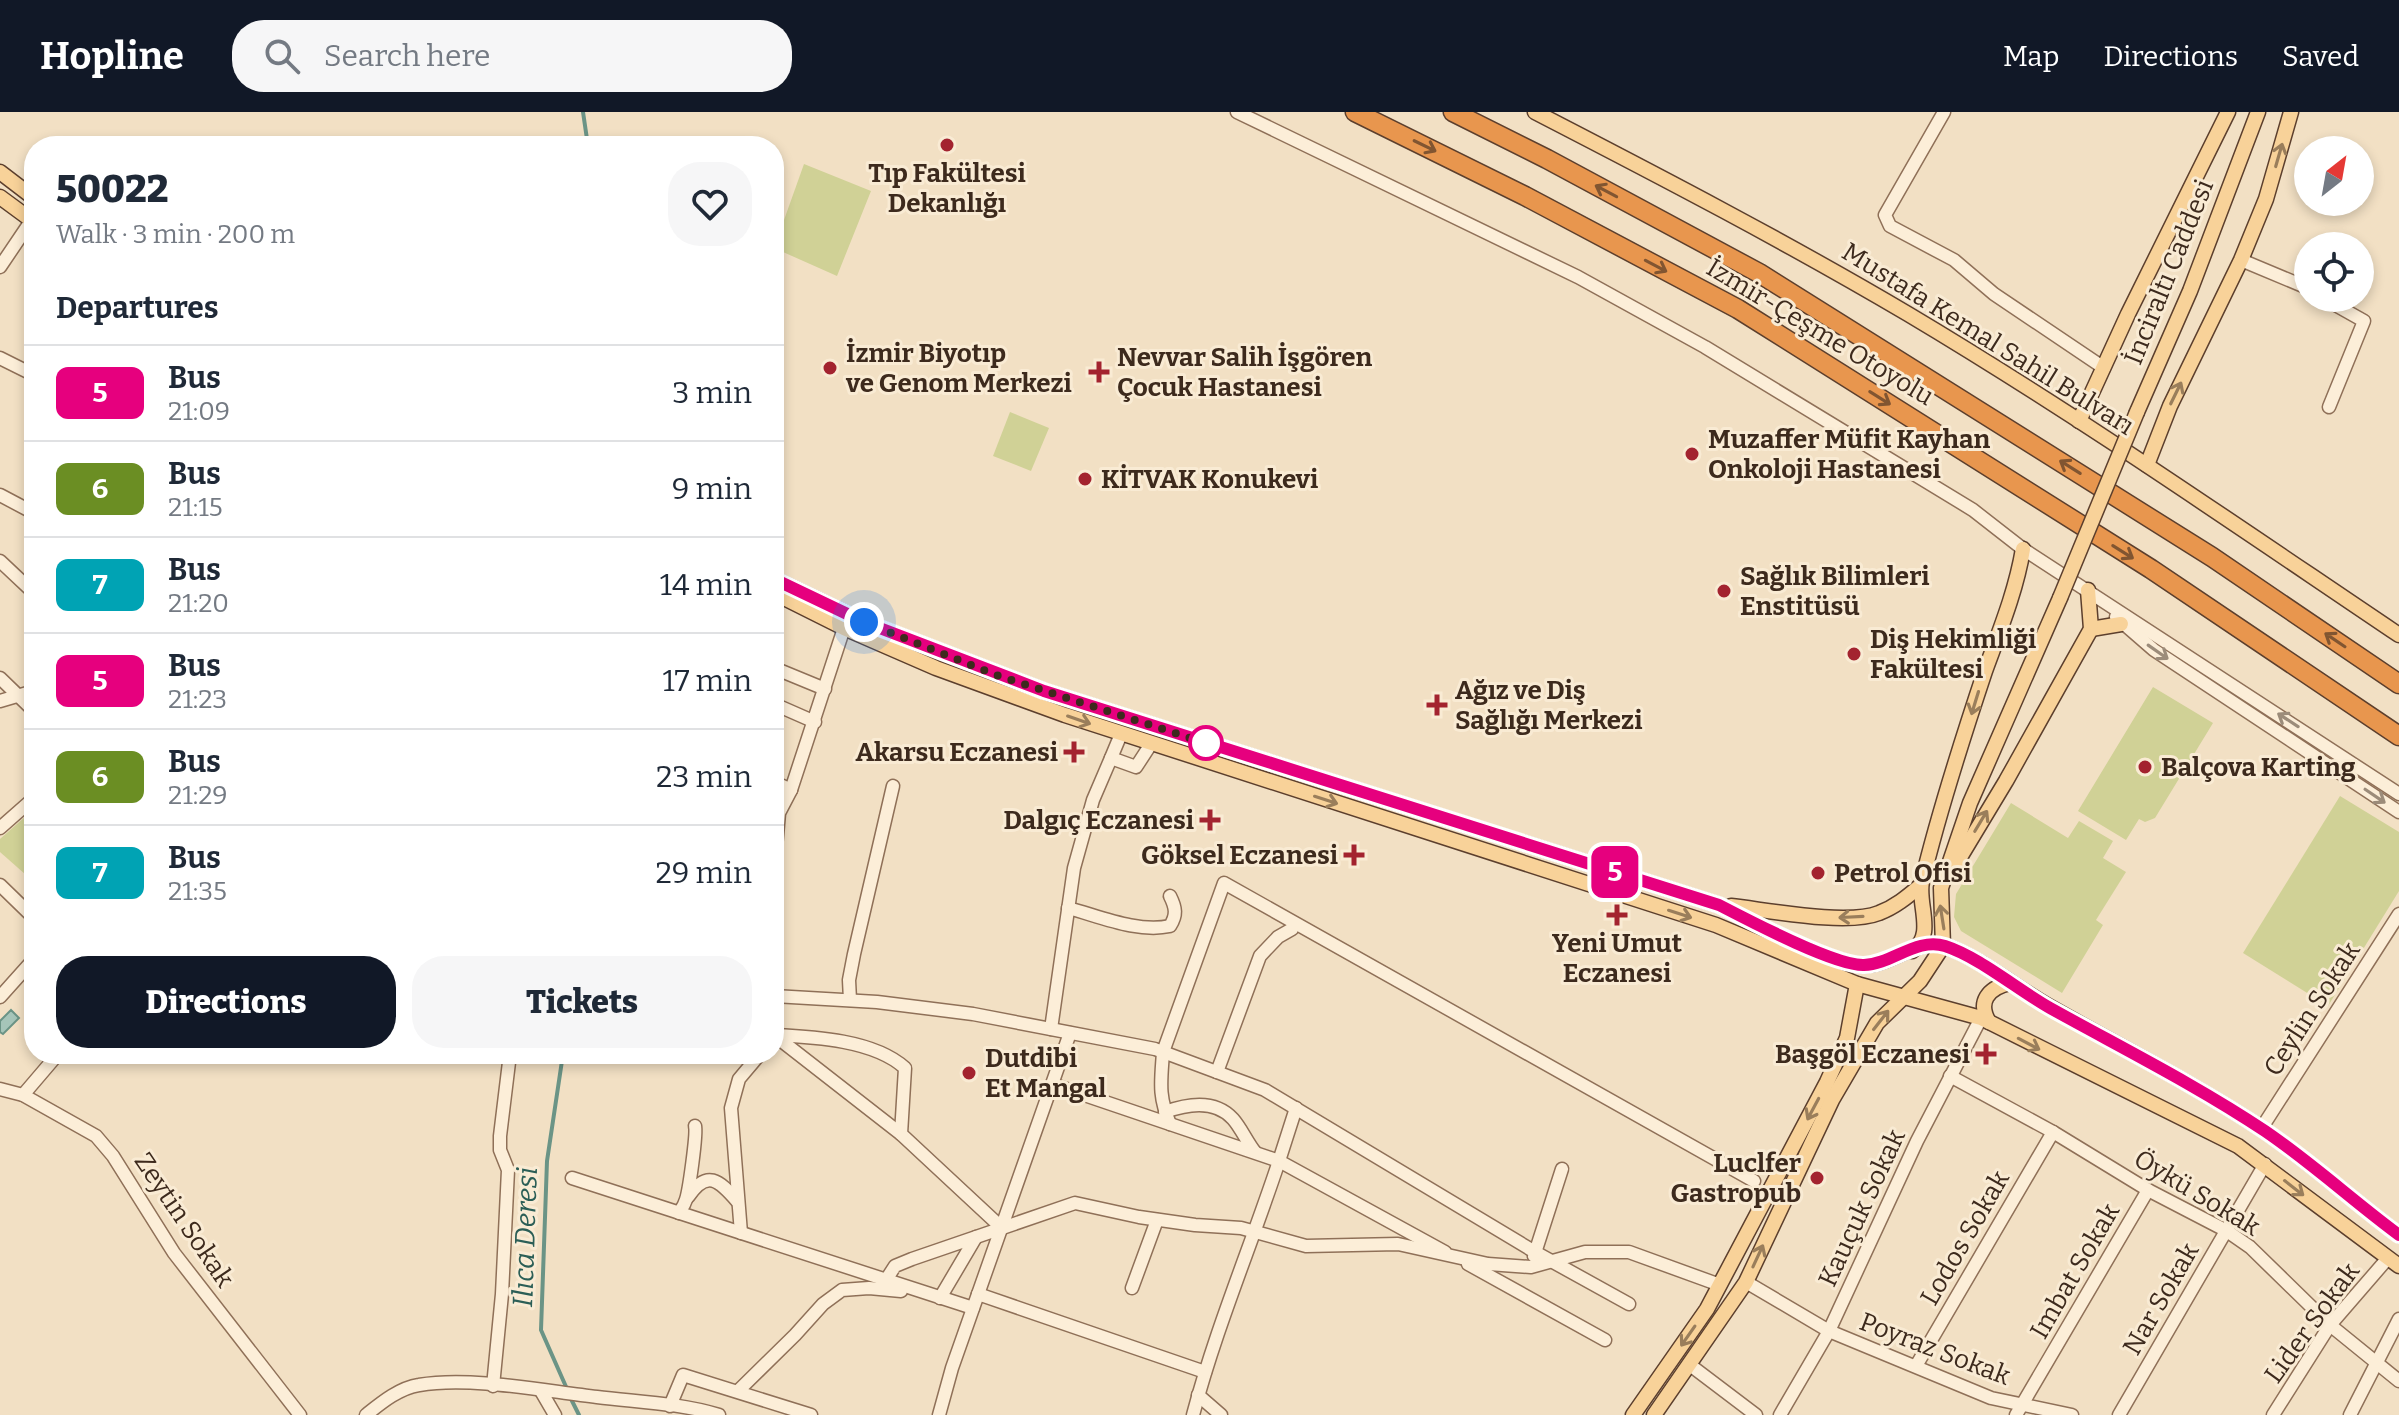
<!DOCTYPE html>
<meta charset="utf-8">
<style>
body{margin:0;font-family:Bitter,serif;background:#f6f6f7;color:#1f2937;height:100vh;display:flex;flex-direction:column;font-size:30px;white-space:nowrap}
*{box-sizing:border-box;margin:0}
p{font-size:26px;color:#747a83}
.icon{flex:none;width:44px;height:44px;fill:none;stroke:currentColor;stroke-width:2;stroke-linecap:round;stroke-linejoin:round}
.map{position:relative;flex:1;overflow:hidden}
.side{position:absolute;left:24px;top:24px;width:760px;height:928px;display:flex;flex-direction:column;background:#fff;border-radius:32px;box-shadow:0 4px 12px #0003}
.side>*{flex:none}
.badge{padding:0 16px;border-radius:12px;font-size:28px;line-height:52px}
.needle{width:52px;rotate:31deg}
.buttons{position:absolute;left:2294px;top:24px;display:grid;gap:16px}
.buttons a{display:grid;place-items:center;width:80px;height:80px;border-radius:50%;background:#fff;box-shadow:0 4px 12px #0003;font-size:40px}
.you{position:absolute;width:40px;height:40px;margin:-20px;border:6px solid #fff;border-radius:50%;background:#1a73e8;box-shadow:0 0 0 12px #1a73e833}
.map>.badge{position:absolute;translate:-50% -50%;box-shadow:0 0 0 4px #fff}
h2{padding:0 32px;font-size:30px;line-height:72px}
.round{display:grid;place-items:center;flex:none;width:84px;height:84px;border-radius:32px;background:#f6f6f7}
.headline{display:flex;align-items:center;justify-content:space-between;height:136px;padding:0 32px}
h1{font-size:38px;font-weight:800;line-height:60px}
.cta{display:flex;gap:16px;margin-top:auto;padding:16px 32px}
.cta a{flex:1;height:92px;border-radius:32px;background:#111827;color:#fff;font-size:32px;font-weight:800;line-height:92px;text-align:center}
.cta a+a{background:#f6f6f7;color:#1f2937}
ul{padding:0;list-style:none}
li{display:flex;align-items:center;gap:24px;height:96px;padding:0 32px;border-top:2px solid #e0e1e3}
li div{flex:1}
li b{display:block;font-size:30px}
li em{font-style:normal}
li .badge{min-width:88px;font-weight:700;text-align:center}
header{display:flex;align-items:center;gap:48px;box-sizing:border-box;height:112px;padding:0 40px;background:#111827;color:#fff}
header strong{font-size:38px}
nav{display:flex;gap:44px;margin-inline-start:auto;font-size:28px}
.search{width:560px;height:72px;background:#f6f6f7;display:flex;align-items:center;gap:20px;box-sizing:border-box;padding:0 28px;border-radius:32px;color:#747a83;font-size:30px}
.map>svg:first-child{display:block}
</style>
<header>
<strong>Hopline</strong>
<div class="search"><svg class="icon" aria-label="search" viewBox="0 0 24 24"><circle cx="10" cy="10" r="6"/><path d="M15 15l6 6"/></svg>Search here</div>
<nav><a>Map</a><a>Directions</a><a>Saved</a></nav>
</header>
<div class="map">
<svg width="2399" height="1303" viewBox="0 0 2399 1303">
<rect width="100%" height="100%" fill="#f2e0c4"/>
<g fill="#d0d196">
<path d="M 804,52 L 871,79 L 837,164 L 774,136 Z"/>
<path d="M 1010,300 L 1049,316 L 1031,359 L 993,344 Z"/>
<path d="M 2153,575 L 2213,611 L 2155,706 L 2145,710 L 2139,707 L 2126,728 L 2078,699 Z"/>
<path d="M 2340,684 L 2399,720 L 2399,779 L 2328,894 L 2243,841 Z"/>
<path d="M 2011,691 L 2068,726 L 2079,709 L 2113,729 L 2103,746 L 2126,760 L 2096,808 L 2103,813 L 2062,881 L 1961,819 L 1954,805 L 1956,782 Z"/>
<path d="M 34,697 L 34,770 L 0,740 L 0,727 Z"/>
</g>
<path fill="#a6c5b9" stroke="#6b9486" stroke-width="2" d="M 11,898 L 19,906 L 3,922 L 0,920 L 0,909 Z"/>
<g fill="none" stroke-linecap="round" stroke-linejoin="round">
<g stroke="#6b9486" stroke-width="4">
<path d="M 583,0 L 588,34"/>
<path d="M 563,942 L 547,1049 L 541,1218 L 567,1277"/>
<path d="M 570,1285 L 579,1303"/>
</g>
<defs>
<g id="minor">
<path d="M 1237,0 L 1578,165 L 1705,235 L 1973,398 L 2023,437 L 2399,682"/>
<path d="M 1944,0 L 1885,103 L 1890,114 L 1954,148 L 1994,182 L 2104,256"/>
<path d="M 2241,148 L 2308,176"/>
<path d="M 0,155 L 31,109"/>
<path d="M 2323,186 L 2364,209 L 2329,295"/>
<path d="M 0,246 L 34,263"/>
<path d="M 0,383 L 34,401"/>
<path d="M 0,449 L 34,481"/>
<path d="M 2116,505 L 2154,538 L 2399,700"/>
<path d="M 774,556 L 825,577"/>
<path d="M 0,566 L 34,599"/>
<path d="M 0,589 L 34,579"/>
<path d="M 774,592 L 815,610"/>
<path d="M 1111,646 L 1121,622"/>
<path d="M 774,670 L 791,678 L 844,516"/>
<path d="M 0,716 L 34,686"/>
<path d="M 774,758 L 779,701 L 791,678"/>
<path d="M 0,773 L 34,806"/>
<path d="M 1068,796 C 1099,804 1137,821 1170,814 C 1177,803 1176,796 1170,784"/>
<path d="M 774,884 L 877,890 L 973,902 L 1155,937 L 1265,978 L 1535,1140 L 1629,1192"/>
<path d="M 0,885 L 34,847"/>
<path d="M 850,888 L 849,868 L 854,842 L 893,674"/>
<path d="M 1051,917 L 1074,756 L 1093,688 L 1111,646 L 1136,655 L 1151,632"/>
<path d="M 774,923 C 815,925 874,928 905,956 L 901,1022 L 1002,1116"/>
<path d="M 774,923 L 901,1022"/>
<path d="M 1217,960 L 1260,844 L 1278,825 L 1292,817 L 1294,811"/>
<path d="M 1950,964 L 2053,1020 L 2148,1078 L 2227,1119 L 2250,1135 L 2330,1213 L 2399,1269"/>
<path d="M 1052,972 L 1279,1049 C 1251,1134 1216,1216 1193,1303"/>
<path d="M 0,977 L 23,983 L 96,1024 L 113,1044 L 174,1141 L 300,1303"/>
<path d="M 23,983 L 58,942"/>
<path d="M 1296,996 L 1279,1049 L 1445,1140"/>
<path d="M 1165,1000 C 1187,992 1215,987 1233,1007 C 1241,1016 1247,1030 1255,1040"/>
<path d="M 1170,1012 C 1158,983 1161,970 1163,940 L 1224,771 L 1754,1069"/>
<path d="M 2261,1017 L 2399,802"/>
<path d="M 572,1066 L 973,1196"/>
<path d="M 688,1085 C 707,1057 719,1068 737,1089"/>
<path d="M 679,1101 C 681,1097 684,1094 685,1090 C 689,1082 697,1021 695,1014"/>
<path d="M 741,1121 L 731,996 L 739,967 L 760,942"/>
<path d="M 1534,1144 L 1562,1057"/>
<path d="M 1468,1152 L 1605,1228"/>
<path d="M 886,1168 L 895,1154 L 912,1147 L 1075,1091 L 1139,1105 L 1195,1113 L 1241,1116 L 1306,1134 L 1398,1132 L 1488,1152 L 1531,1155 L 1585,1140 L 1629,1140 L 1720,1173"/>
<path d="M 1746,1170 L 1829,1219 L 1991,1286 L 2072,1303"/>
<path d="M 1132,1176 L 1157,1108"/>
<path d="M 978,1182 L 1205,1260"/>
<path d="M 940,1186 L 976,1125"/>
<path d="M 1690,1253 L 1756,1303"/>
<path d="M 1916,1254 L 2053,1020"/>
<path d="M 493,1274 L 502,1182 L 508,1058 L 500,1038 L 500,1024 L 510,942"/>
<path d="M 541,1279 L 555,1303"/>
<path d="M 738,1279 L 795,1223 L 823,1192 L 842,1178 L 869,1176 L 901,1179"/>
<path d="M 1198,1283 L 1221,1303"/>
<path d="M 670,1294 L 683,1263 L 811,1303"/>
<path d="M 366,1303 C 381,1291 399,1276 419,1273 C 470,1264 544,1279 597,1285 C 637,1290 680,1291 719,1303"/>
<path d="M 939,1303 L 952,1256 L 1070,921"/>
<path d="M 1780,1303 L 1829,1219 L 1917,1029 L 1981,906"/>
<path d="M 2016,1303 L 2148,1078"/>
<path d="M 2119,1303 L 2265,1052"/>
<path d="M 2273,1303 L 2330,1213 L 2388,1146"/>
<path d="M 2350,1303 L 2399,1207"/>
</g>
<g id="major">
<path d="M 1535,0 C 1661,65 1786,130 1908,202 C 2076,302 2237,414 2399,523"/>
<path d="M 0,60 L 34,86"/>
<path d="M 0,85 L 34,110"/>
<path d="M 2137,300 L 2190,179 L 2258,0"/>
<path d="M 2079,309 L 2128,202 L 2228,0"/>
<path d="M 2147,353 L 2170,294 L 2241,148 L 2266,87 L 2291,0"/>
<path d="M 774,467 L 864,510 L 1044,579 L 1719,793 C 1748,808 1835,854 1864,853 C 1892,853 1917,825 1945,834 C 1977,844 2019,878 2050,895 C 2122,936 2196,973 2265,1019 C 2312,1051 2353,1089 2399,1123"/>
<path d="M 774,481 L 844,516 L 936,556 L 1065,603 L 1716,813 L 1857,872 L 1981,906 L 2238,1034 L 2399,1154"/>
<path d="M 2091,517 L 2121,512"/>
<path d="M 1956,752 L 2006,669 L 2091,517 L 2088,478"/>
<path d="M 1731,794 C 1767,798 1847,814 1879,801 C 1895,795 1907,785 1920,774"/>
<path d="M 1912,839 C 1936,824 1917,791 1922,770 C 1939,699 1962,628 1985,559 C 2000,518 2016,479 2023,437"/>
<path d="M 1989,910 C 1977,890 1988,876 2010,871"/>
<path d="M 1633,1303 L 1707,1197 L 1827,970 L 1847,926 L 1857,872"/>
<path d="M 1654,1303 L 1746,1170 L 1832,988 L 1877,911 L 1920,869 L 1943,834 L 1941,776 L 1970,691 L 2060,486"/>
</g>
<g id="highway">
<path d="M 1355,0 L 1525,84 L 1738,197 L 2151,457 L 2399,624"/>
<path d="M 1453,0 L 1547,47 L 1759,161 L 2212,445 L 2399,572"/>
</g>
</defs>
<use href="#minor" stroke="#8f7058" stroke-width="15"/>
<use href="#major" stroke="#5c3f2d" stroke-width="17"/>
<use href="#highway" stroke="#5c3f2d" stroke-width="21"/>
<use href="#minor" stroke="#fceed8" stroke-width="12"/>
<use href="#major" stroke="#f8d299" stroke-width="14"/>
<use href="#highway" stroke="#e8964e" stroke-width="18"/>
<defs>
<path id="major-bridge" d="M 2060,486 L 2137,300"/>
</defs>
<use href="#major-bridge" stroke="#5c3f2d" stroke-width="17" stroke-linecap="butt"/>
<use href="#major-bridge" stroke="#f8d299" stroke-width="14"/>
</g>
<defs><path id="oneway-shaft" d="M-6 0H5M1.5-3L5.5 0L1.5 3" fill="none" stroke-width="1.6" stroke-linecap="round" stroke-linejoin="round" transform="scale(2)"/></defs>
<g stroke="#815531">
<use href="#oneway-shaft" transform="translate(1425 34) rotate(26)"/>
<use href="#oneway-shaft" transform="translate(1606 79) rotate(-152)"/>
<use href="#oneway-shaft" transform="translate(1656 154) rotate(28)"/>
<use href="#oneway-shaft" transform="translate(1880 286) rotate(32)"/>
<use href="#oneway-shaft" transform="translate(2070 355) rotate(-148)"/>
<use href="#oneway-shaft" transform="translate(2123 440) rotate(32)"/>
<use href="#oneway-shaft" transform="translate(2335 528) rotate(-146)"/>
</g>
<g stroke="#9a7e5b">
<use href="#oneway-shaft" transform="translate(2279 43) rotate(-74)"/>
<use href="#oneway-shaft" transform="translate(2176 281) rotate(-64)"/>
<use href="#oneway-shaft" transform="translate(1975 591) rotate(107)"/>
<use href="#oneway-shaft" transform="translate(1079 608) rotate(19)"/>
<use href="#oneway-shaft" transform="translate(1326 688) rotate(18)"/>
<use href="#oneway-shaft" transform="translate(1981 709) rotate(-59)"/>
<use href="#oneway-shaft" transform="translate(1680 802) rotate(18)"/>
<use href="#oneway-shaft" transform="translate(1851 805) rotate(177)"/>
<use href="#oneway-shaft" transform="translate(1942 805) rotate(-99)"/>
<use href="#oneway-shaft" transform="translate(1881 908) rotate(-52)"/>
<use href="#oneway-shaft" transform="translate(2029 932) rotate(28)"/>
<use href="#oneway-shaft" transform="translate(1813 997) rotate(118)"/>
<use href="#oneway-shaft" transform="translate(2294 1076) rotate(38)"/>
<use href="#oneway-shaft" transform="translate(1758 1144) rotate(-65)"/>
<use href="#oneway-shaft" transform="translate(1688 1224) rotate(125)"/>
</g>
<g stroke="#9c8c7a">
<use href="#oneway-shaft" transform="translate(2158 540) rotate(35)"/>
<use href="#oneway-shaft" transform="translate(2288 608) rotate(-147)"/>
<use href="#oneway-shaft" transform="translate(2375 684) rotate(34)"/>
</g>
<g fill="none" stroke-linecap="round" stroke-linejoin="round">
<defs>
<path id="line" d="M 774,467 L 864,510 L 1044,579 L 1719,793 C 1748,808 1835,854 1864,853 C 1892,852 1917,825 1945,834 C 1979,845 2018,878 2050,896 C 2122,936 2196,973 2265,1019 C 2312,1051 2353,1089 2399,1123"/>
</defs>
<use href="#line" stroke="#fff" stroke-width="18"/>
<use href="#line" stroke="#e6007e" stroke-width="12"/>
<path stroke="#3d2a1d" stroke-width="8" stroke-dasharray="0 14.4" d="M 864,510 L 996,563 L 1206,631"/>
</g>
<g fill="#a3232f" stroke="#f9ebd4" stroke-width="3">
<circle cx="947" cy="33" r="8"/>
<circle cx="830" cy="256" r="8"/>
<path d="M1095 248h8v8h8v8h-8v8h-8v-8h-8v-8h8z"/>
<circle cx="1692" cy="342" r="8"/>
<circle cx="1085" cy="367" r="8"/>
<circle cx="1724" cy="479" r="8"/>
<circle cx="1854" cy="542" r="8"/>
<path d="M1433 581h8v8h8v8h-8v8h-8v-8h-8v-8h8z"/>
<path d="M1070 628h8v8h8v8h-8v8h-8v-8h-8v-8h8z"/>
<circle cx="2145" cy="655" r="8"/>
<path d="M1206 696h8v8h8v8h-8v8h-8v-8h-8v-8h8z"/>
<path d="M1350 731h8v8h8v8h-8v8h-8v-8h-8v-8h8z"/>
<circle cx="1818" cy="761" r="8"/>
<path d="M1613 791h8v8h8v8h-8v8h-8v-8h-8v-8h8z"/>
<path d="M1982 930h8v8h8v8h-8v8h-8v-8h-8v-8h8z"/>
<circle cx="969" cy="961" r="8"/>
<circle cx="1817" cy="1066" r="8"/>
</g>
<circle fill="#fff" stroke="#e6007e" stroke-width="4" cx="1206" cy="631" r="16"/>
<g text-anchor="middle" dominant-baseline="central" stroke-width="6" stroke-linejoin="round" paint-order="stroke">
<g font-size="26" font-weight="bold" fill="#3d2a1d" stroke="#f9ebd4" text-anchor="start">
<text x="947" y="61" text-anchor="middle">Tıp Fakültesi<tspan x="947" dy="30">Dekanlığı</tspan></text>
<text x="846" y="241">İzmir Biyotıp<tspan x="846" dy="30">ve Genom Merkezi</tspan></text>
<text x="1117" y="245">Nevvar Salih İşgören<tspan x="1117" dy="30">Çocuk Hastanesi</tspan></text>
<text x="1708" y="327">Muzaffer Müfit Kayhan<tspan x="1708" dy="30">Onkoloji Hastanesi</tspan></text>
<text x="1101" y="367">KİTVAK Konukevi</text>
<text x="1740" y="464">Sağlık Bilimleri<tspan x="1740" dy="30">Enstitüsü</tspan></text>
<text x="1870" y="527">Diş Hekimliği<tspan x="1870" dy="30">Fakültesi</tspan></text>
<text x="1455" y="578">Ağız ve Diş<tspan x="1455" dy="30">Sağlığı Merkezi</tspan></text>
<text x="1058" y="640" text-anchor="end">Akarsu Eczanesi</text>
<text x="2161" y="655">Balçova Karting</text>
<text x="1194" y="708" text-anchor="end">Dalgıç Eczanesi</text>
<text x="1338" y="743" text-anchor="end">Göksel Eczanesi</text>
<text x="1834" y="761">Petrol Ofisi</text>
<text x="1617" y="831" text-anchor="middle">Yeni Umut<tspan x="1617" dy="30">Eczanesi</tspan></text>
<text x="1970" y="942" text-anchor="end">Başgöl Eczanesi</text>
<text x="985" y="946">Dutdibi<tspan x="985" dy="30">Et Mangal</tspan></text>
<text x="1801" y="1051" text-anchor="end">Luclfer<tspan x="1801" dy="30">Gastropub</tspan></text>
</g>
<g font-size="26" fill="#3d2a1d" stroke="#f9ebd4">
<text transform="translate(2169 160) rotate(-68)">İnciraltı Caddesi</text>
<text transform="translate(1820 220) rotate(31)">İzmir-Çeşme Otoyolu</text>
<text transform="translate(1988 227) rotate(32)">Mustafa Kemal Sahil Bulvarı</text>
<text transform="translate(2312 897) rotate(-57)">Ceylin Sokak</text>
<text transform="translate(2197 1081) rotate(31)">Öykü Sokak</text>
<text transform="translate(1862 1096) rotate(-65)">Kauçuk Sokak</text>
<text transform="translate(184 1108) rotate(56)">Zeytin Sokak</text>
<text transform="translate(1965 1126) rotate(-60)">Lodos Sokak</text>
<text transform="translate(2075 1159) rotate(-60)">Imbat Sokak</text>
<text transform="translate(2161 1187) rotate(-60)">Nar Sokak</text>
<text transform="translate(2312 1211) rotate(-54)">Lider Sokak</text>
<text transform="translate(1935 1237) rotate(21)">Poyraz Sokak</text>
</g>
<g font-size="28" font-style="italic" fill="#2b5e56" stroke="#f9ebd4">
<text transform="translate(525 1125) rotate(-88)">Ilıca Deresi</text>
</g>
</g>
</svg>
<div class="buttons">
<a><svg class="needle" viewBox="-14 -14 28 28"><path d="M0-13l5 13h-10z" fill="#e53935"/><path d="M0 13l5-13h-10z" fill="#747a83"/></svg></a>
<a><svg class="icon" aria-label="locate" viewBox="0 0 24 24"><circle cx="12" cy="12" r="6"/><path d="M12 2v4M12 18v4M2 12h4M18 12h4"/></svg></a>
</div>
<div class="you" style="left:864px;top:510px"></div>
<b class="badge" style="left:1615px;top:760px;background:#e6007e;color:#fff">5</b>
<section class="side">
<div class="headline"><div><h1>50022</h1><p>Walk · 3 min · 200 m</p></div><a class="round"><svg class="icon" aria-label="heart" viewBox="0 0 24 24"><path d="M12 20l-8-8c-3-5 5-10 8-4 3-6 11-1 8 4z"/></svg></a></div>
<h2>Departures</h2>
<ul>
<li><span class="badge" style="background:#e6007e;color:#fff">5</span><div><b>Bus</b><p>21:09</p></div><em>3 min</em></li>
<li><span class="badge" style="background:#6b8e23;color:#fff">6</span><div><b>Bus</b><p>21:15</p></div><em>9 min</em></li>
<li><span class="badge" style="background:#00a3b4;color:#fff">7</span><div><b>Bus</b><p>21:20</p></div><em>14 min</em></li>
<li><span class="badge" style="background:#e6007e;color:#fff">5</span><div><b>Bus</b><p>21:23</p></div><em>17 min</em></li>
<li><span class="badge" style="background:#6b8e23;color:#fff">6</span><div><b>Bus</b><p>21:29</p></div><em>23 min</em></li>
<li><span class="badge" style="background:#00a3b4;color:#fff">7</span><div><b>Bus</b><p>21:35</p></div><em>29 min</em></li>
</ul>
<div class="cta"><a>Directions</a><a>Tickets</a></div>
</section>
</div>
